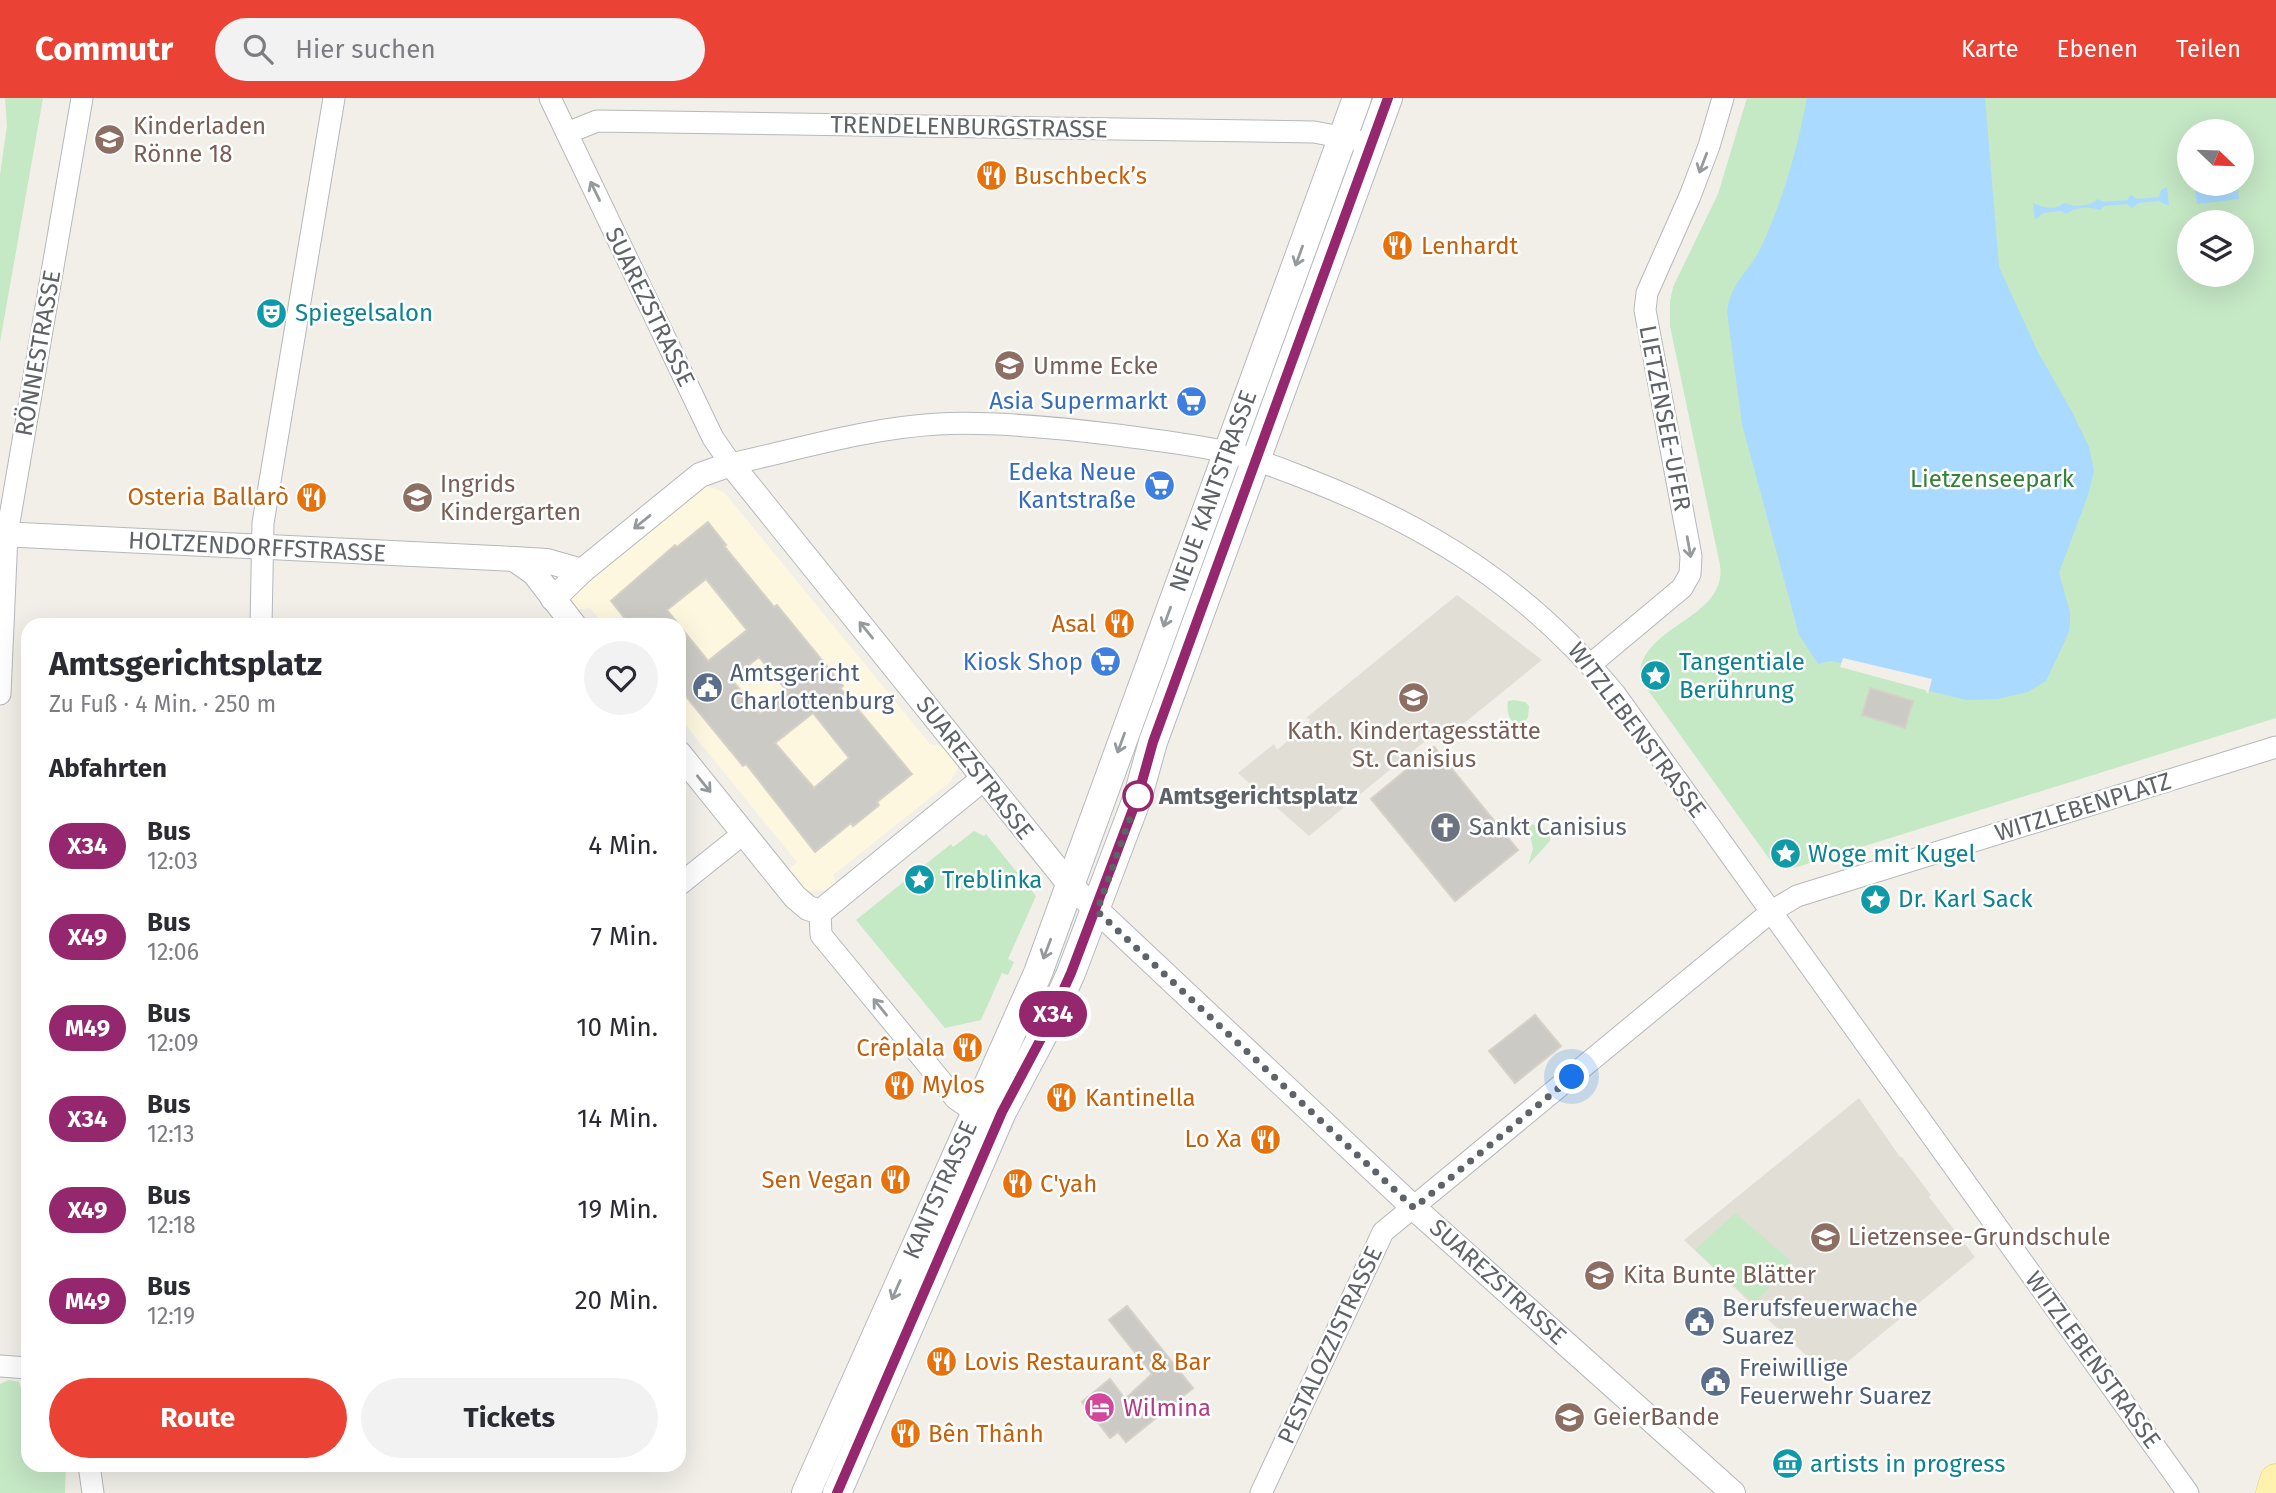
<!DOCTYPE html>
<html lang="de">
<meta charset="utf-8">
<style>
body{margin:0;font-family:"Fira Sans",sans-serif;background:#f2f2f3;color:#2b2b33;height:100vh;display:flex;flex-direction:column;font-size:26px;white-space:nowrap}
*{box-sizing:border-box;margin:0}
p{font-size:23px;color:#7c7c81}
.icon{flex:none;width:38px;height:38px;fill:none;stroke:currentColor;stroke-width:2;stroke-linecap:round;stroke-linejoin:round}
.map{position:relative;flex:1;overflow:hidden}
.sheet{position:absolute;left:21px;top:520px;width:665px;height:854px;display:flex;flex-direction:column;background:#fff;border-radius:21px;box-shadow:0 7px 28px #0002}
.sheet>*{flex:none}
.badge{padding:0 14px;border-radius:23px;font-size:24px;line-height:46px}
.needle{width:46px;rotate:113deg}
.tools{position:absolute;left:2177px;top:21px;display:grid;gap:14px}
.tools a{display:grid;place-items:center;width:77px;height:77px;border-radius:50%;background:#fff;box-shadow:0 7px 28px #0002;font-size:35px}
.you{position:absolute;width:35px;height:35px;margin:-18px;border:5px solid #fff;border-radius:50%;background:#1a73e8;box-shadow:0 0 0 10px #1a73e833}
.map>.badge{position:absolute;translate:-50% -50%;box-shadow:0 0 0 4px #fff}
h2{padding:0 28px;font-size:26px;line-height:63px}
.round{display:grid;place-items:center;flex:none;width:74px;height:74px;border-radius:37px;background:#f2f2f3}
.summary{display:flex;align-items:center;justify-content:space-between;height:119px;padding:0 28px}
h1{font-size:33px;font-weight:700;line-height:52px}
.cta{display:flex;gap:14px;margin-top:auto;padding:14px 28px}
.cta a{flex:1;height:80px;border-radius:42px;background:#ea4335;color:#fff;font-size:28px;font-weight:700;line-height:80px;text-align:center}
.cta a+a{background:#f2f2f3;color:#2b2b33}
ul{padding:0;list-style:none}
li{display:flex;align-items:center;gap:21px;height:91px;padding:0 28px}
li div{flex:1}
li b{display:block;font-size:26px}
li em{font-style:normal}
li .badge{min-width:77px;font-weight:700;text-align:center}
header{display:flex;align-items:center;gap:42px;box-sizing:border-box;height:98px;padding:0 35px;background:#ea4335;color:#fff}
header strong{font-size:33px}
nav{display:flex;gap:38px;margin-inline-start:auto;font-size:24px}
.search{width:490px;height:63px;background:#f2f2f3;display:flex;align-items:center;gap:18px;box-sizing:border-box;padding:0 24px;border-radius:38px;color:#7c7c81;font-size:26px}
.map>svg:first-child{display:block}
</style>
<header>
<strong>Commutr</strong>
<div class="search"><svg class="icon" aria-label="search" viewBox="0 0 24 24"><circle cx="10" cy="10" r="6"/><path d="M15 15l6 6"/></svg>Hier suchen</div>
<nav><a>Karte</a><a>Ebenen</a><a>Teilen</a></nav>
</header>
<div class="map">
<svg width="2276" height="1395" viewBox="0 0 2276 1395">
<rect width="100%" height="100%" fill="#f1efe8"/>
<path fill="#fef7e0" d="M 706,388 L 724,394 L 930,646 L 951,651 L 959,668 L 950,684 L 833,777 L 836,786 L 825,792 L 808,793 L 800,789 L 786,774 L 797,764 L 679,619 L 679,527 L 604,527 L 590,510 L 575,512 L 569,504 L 570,497 Z"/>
<g fill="#e1ded6">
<path d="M 1457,497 L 1542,562 L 1442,643 L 1435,635 L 1309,738 L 1238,675 L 1274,646 L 1277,652 L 1303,630 L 1308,630 L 1310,621 L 1306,620 Z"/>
<path d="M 1859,1000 L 1900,1059 L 1902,1059 L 1931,1097 L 1929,1099 L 1975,1159 L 1829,1279 L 1684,1142 Z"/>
</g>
<g fill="#c5e8c5" fill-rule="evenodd">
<path d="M 5,0 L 43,0 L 0,244 L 0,77 L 7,28 Z"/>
<path d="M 1747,0 L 2276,0 L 2276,620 L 1794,770 L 1778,770 L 1770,762 L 1640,581 C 1637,527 1728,522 1720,467 L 1670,228 L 1670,203 L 1673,189 L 1718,96 ZM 2189,33 L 2242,33 L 2242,86 L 2189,86 ZM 2189,124 L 2242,124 L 2242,177 L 2189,177 Z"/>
<path d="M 1514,602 L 1525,604 L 1529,608 L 1528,619 L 1521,629 C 1509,625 1506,614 1508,603 Z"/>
<path d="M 1532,726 L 1550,734 L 1550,743 L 1528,767 L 1533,751 L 1529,731 Z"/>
<path d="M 974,733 L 984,738 L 986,736 L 1036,798 L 1008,861 L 1014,864 L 1008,877 L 1002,875 L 981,922 L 945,930 L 856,822 L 951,746 L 953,749 Z"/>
<path d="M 1735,1115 L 1791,1163 L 1755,1206 L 1695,1152 Z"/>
<path d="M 9,1282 L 19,1284 L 22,1295 L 28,1293 L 28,1367 L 66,1367 L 65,1395 L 0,1395 L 0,1286 Z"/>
</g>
<g fill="#aadaff">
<path d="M 1807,0 L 1985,0 L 1999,169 L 2038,254 L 2072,314 L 2089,349 L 2094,373 L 2088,397 L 2059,475 L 2070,514 L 2070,525 L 2069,534 L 2046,583 L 2028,594 L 1997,601 L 1966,602 L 1929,593 L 1928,589 L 1841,565 L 1830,563 L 1818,566 L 1799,537 L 1742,326 L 1727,214 C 1730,185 1750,173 1761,149 C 1784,100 1797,52 1807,0 Z"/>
<path d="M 2194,86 L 2237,86 L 2239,101 L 2197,106 Z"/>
<path d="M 2167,89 L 2169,108 L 2159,103 L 2138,105 L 2132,110 L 2127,106 L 2104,108 L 2100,112 C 2090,108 2074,109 2066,116 L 2061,113 L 2043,115 L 2035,122 L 2033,105 C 2044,110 2054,113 2064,105 C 2074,109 2090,109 2098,101 L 2104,104 L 2127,102 L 2131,97 L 2137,101 L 2159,99 L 2161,92 Z"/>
</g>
<path fill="#f1efe8" d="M 1843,560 L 1932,581 L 1928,596 L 1925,592 L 1840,569 Z"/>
<g fill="#cccac5" stroke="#d6d1c6" stroke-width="2" fill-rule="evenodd">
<path d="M 708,424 L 726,447 L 724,448 L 774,509 L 777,507 L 843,588 L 840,590 L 912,676 L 877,704 L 879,707 L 867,717 L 853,728 L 851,725 L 815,754 L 746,666 L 743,668 L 679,590 L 679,527 L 708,563 L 747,532 L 706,481 L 667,512 L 679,527 L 630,527 L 611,503 L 675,447 L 677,449 ZM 759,559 L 788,594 L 760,616 L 731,581 ZM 813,615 L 849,660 L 814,690 L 775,645 Z"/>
<path d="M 1870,590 L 1913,603 L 1905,630 L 1862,617 Z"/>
<path d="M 1434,649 L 1518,752 L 1455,803 L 1371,701 Z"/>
<path d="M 1535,917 L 1561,948 L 1515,985 L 1489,953 Z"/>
<path d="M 1127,1208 L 1193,1290 L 1126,1344 L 1118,1334 L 1110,1340 L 1082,1304 L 1110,1281 L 1125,1301 L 1152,1276 L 1109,1222 Z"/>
</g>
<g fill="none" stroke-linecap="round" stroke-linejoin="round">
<defs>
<g id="minor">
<path d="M 550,0 L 713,340 L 731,366 C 799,351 868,330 938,326 C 995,323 1061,330 1117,337 C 1154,342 1191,346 1227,354 C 1255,360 1281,371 1307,381 C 1431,429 1530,492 1615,596 L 2188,1395"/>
<path d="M 567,35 L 597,23 L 1314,34 L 1356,42"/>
<path d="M 261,527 L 263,425 L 334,0"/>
<path d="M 1591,566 L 1682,490 L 1690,476 L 1691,458 L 1645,212 L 1647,195 L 1690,98 L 1709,48 L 1723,0"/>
<path d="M 0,596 L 7,436 L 82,0"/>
<path d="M 679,787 L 744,735"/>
<path d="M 820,814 L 821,837 L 956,1001 L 975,1014"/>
<path d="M 0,1268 L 28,1270"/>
<path d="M 89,1367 L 93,1395"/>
<path d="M 1261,1395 L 1383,1134 L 1772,813 L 1797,798 L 2276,649"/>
</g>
<g id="tertiary">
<path d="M 0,436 L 514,461 L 547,463 L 582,473"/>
<path d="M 514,461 L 534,475 L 574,527"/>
<path d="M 553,501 L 582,473 L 700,377 L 731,366 L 1070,787 L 1414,1110 L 1733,1395"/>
<path d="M 679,655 L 795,799 L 808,810 L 820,814 L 984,680"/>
</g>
<g id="secondary">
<path d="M 806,1395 L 1038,875 L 1357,0"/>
<path d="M 837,1395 L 1002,1014 L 1044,935 L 1071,875 L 1138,698 L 1153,644 L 1388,0"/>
</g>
<path id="primary" d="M 2272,1395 L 2276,1382"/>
</defs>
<use href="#minor" stroke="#b5b8bc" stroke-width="23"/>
<use href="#tertiary" stroke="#b5b8bc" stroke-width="26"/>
<use href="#secondary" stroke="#b6babf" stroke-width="30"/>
<use href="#primary" stroke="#f2c960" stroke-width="33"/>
<use href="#minor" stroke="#fff" stroke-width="21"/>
<use href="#tertiary" stroke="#fff" stroke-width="24"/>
<use href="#secondary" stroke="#fff" stroke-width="28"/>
<use href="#primary" stroke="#fff2af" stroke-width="32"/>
</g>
<defs><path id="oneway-shaft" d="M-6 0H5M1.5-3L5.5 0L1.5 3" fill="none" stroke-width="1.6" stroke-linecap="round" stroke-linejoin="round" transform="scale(1.75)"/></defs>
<g stroke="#979a9d">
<use href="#oneway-shaft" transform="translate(1703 65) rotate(111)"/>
<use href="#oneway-shaft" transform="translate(595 93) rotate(-116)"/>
<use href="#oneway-shaft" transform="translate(1299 158) rotate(110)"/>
<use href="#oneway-shaft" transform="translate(642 424) rotate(141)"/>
<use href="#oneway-shaft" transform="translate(1689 449) rotate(80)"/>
<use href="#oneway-shaft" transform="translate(1167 519) rotate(110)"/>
<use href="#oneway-shaft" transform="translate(866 532) rotate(-129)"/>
<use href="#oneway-shaft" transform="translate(1121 645) rotate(110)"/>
<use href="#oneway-shaft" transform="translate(704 686) rotate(51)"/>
<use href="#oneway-shaft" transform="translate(1047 851) rotate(111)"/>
<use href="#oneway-shaft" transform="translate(880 909) rotate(-129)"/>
<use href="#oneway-shaft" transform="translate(896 1192) rotate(114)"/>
</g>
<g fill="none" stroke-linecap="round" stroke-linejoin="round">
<defs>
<path id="line" d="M 837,1395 L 1002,1014 L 1044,935 L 1071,875 L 1138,698 L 1153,644 L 1388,0"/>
</defs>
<use href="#line" stroke="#fff" stroke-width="16"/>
<use href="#line" stroke="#95276e" stroke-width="10"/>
<path stroke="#5f6368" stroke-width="7" stroke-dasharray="0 12.6" d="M 1138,698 L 1097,813 L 1414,1110 L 1572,979"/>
</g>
<defs>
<symbol id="school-disc" viewBox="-11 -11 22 22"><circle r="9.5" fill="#8d6e63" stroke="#fff"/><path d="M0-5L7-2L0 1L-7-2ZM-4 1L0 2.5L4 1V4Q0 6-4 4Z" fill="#fff"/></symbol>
<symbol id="restaurant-disc" viewBox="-11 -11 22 22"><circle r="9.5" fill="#e8710a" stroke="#fff"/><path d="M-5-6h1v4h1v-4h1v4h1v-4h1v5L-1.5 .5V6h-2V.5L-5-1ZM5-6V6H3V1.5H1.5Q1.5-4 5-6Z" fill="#fff"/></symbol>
<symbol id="theatre-disc" viewBox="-11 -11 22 22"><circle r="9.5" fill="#0f9aa8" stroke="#fff"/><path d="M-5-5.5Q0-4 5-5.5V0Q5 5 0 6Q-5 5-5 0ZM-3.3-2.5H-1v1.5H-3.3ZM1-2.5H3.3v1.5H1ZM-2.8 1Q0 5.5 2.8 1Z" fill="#fff"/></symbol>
<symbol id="supermarket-disc" viewBox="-11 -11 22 22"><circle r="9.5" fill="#3f7fe0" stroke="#fff"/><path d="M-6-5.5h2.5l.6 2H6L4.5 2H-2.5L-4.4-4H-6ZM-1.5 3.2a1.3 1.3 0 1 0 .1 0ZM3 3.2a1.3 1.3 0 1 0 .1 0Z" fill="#fff"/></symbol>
<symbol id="sight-disc" viewBox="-11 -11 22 22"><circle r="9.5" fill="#0f9aa8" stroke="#fff"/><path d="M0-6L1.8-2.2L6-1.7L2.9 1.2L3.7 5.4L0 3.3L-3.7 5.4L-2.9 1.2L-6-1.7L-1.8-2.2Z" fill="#fff"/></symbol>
<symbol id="civic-disc" viewBox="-11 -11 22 22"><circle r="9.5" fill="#5c6f8a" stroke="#fff"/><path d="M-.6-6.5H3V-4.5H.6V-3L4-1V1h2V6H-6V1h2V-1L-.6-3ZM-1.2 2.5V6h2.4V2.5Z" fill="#fff"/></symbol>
<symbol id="church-disc" viewBox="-11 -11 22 22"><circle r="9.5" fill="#6b7280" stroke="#fff"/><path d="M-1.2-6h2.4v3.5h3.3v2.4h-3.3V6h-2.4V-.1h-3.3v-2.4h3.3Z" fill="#fff"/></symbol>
<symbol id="hotel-disc" viewBox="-11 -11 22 22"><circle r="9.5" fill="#d1479c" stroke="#fff"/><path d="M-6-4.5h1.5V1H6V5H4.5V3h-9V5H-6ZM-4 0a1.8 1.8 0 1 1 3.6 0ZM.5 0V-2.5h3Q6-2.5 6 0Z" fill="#fff"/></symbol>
<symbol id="museum-disc" viewBox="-11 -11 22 22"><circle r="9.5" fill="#0f9aa8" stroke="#fff"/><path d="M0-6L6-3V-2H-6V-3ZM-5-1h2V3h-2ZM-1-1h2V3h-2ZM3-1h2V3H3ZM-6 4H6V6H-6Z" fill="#fff"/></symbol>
</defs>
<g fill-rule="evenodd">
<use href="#school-disc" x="92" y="24" width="35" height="35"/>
<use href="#restaurant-disc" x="974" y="60" width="35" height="35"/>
<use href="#restaurant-disc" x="1380" y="130" width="35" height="35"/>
<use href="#theatre-disc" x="254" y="198" width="35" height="35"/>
<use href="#school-disc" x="992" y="250" width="35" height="35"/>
<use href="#supermarket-disc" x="1174" y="286" width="35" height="35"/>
<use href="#supermarket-disc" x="1142" y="370" width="35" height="35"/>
<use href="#restaurant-disc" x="294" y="382" width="35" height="35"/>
<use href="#school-disc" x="400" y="382" width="35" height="35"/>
<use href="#restaurant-disc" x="1102" y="508" width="35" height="35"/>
<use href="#supermarket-disc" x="1088" y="546" width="35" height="35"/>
<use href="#sight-disc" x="1638" y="560" width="35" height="35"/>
<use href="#civic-disc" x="690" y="572" width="35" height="35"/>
<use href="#school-disc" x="1396" y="582" width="35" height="35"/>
<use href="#church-disc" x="1428" y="712" width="35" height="35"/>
<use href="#sight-disc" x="1768" y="738" width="35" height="35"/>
<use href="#sight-disc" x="902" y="764" width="35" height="35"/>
<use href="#sight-disc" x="1858" y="784" width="35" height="35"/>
<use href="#restaurant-disc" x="950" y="932" width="35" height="35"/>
<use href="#restaurant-disc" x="882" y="970" width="35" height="35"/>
<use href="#restaurant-disc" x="1044" y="982" width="35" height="35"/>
<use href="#restaurant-disc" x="1248" y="1024" width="35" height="35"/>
<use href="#restaurant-disc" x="878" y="1064" width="35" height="35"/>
<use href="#restaurant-disc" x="1000" y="1068" width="35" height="35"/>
<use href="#school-disc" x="1808" y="1122" width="35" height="35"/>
<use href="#school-disc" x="1582" y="1160" width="35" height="35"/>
<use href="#civic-disc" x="1682" y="1206" width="35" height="35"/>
<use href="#restaurant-disc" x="924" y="1246" width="35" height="35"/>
<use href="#civic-disc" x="1698" y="1266" width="35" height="35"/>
<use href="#hotel-disc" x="1082" y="1292" width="35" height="35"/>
<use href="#school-disc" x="1552" y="1302" width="35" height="35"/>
<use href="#restaurant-disc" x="888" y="1318" width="35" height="35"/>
<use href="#museum-disc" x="1770" y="1348" width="35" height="35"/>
</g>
<circle fill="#fff" stroke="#95276e" stroke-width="3.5" cx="1138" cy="698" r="14"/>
<g text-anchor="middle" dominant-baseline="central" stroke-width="5" stroke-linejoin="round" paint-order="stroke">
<g font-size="24" fill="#785e54" stroke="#fff" text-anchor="start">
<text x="133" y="28">Kinderladen<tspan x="133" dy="28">Rönne 18</tspan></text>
<text x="1033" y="268">Umme Ecke</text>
<text x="440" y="386">Ingrids<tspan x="440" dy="28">Kindergarten</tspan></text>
<text x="1414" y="633" text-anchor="middle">Kath. Kindertagesstätte<tspan x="1414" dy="28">St. Canisius</tspan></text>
<text x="1848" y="1139">Lietzensee-Grundschule</text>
<text x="1623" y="1177">Kita Bunte Blätter</text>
<text x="1593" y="1319">GeierBande</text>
</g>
<g font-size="24" fill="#5f6368" stroke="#fff">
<text transform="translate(969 29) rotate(1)">TRENDELENBURGSTRASSE</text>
<text transform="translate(650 209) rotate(64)">SUAREZSTRASSE</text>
<text transform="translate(38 255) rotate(-80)">RÖNNESTRASSE</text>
<text transform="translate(1665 320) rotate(79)">LIETZENSEE-UFER</text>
<text transform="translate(1213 393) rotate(-70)">NEUE KANTSTRASSE</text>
<text transform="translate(257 449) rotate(3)">HOLTZENDORFFSTRASSE</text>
<text transform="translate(1637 632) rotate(53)">WITZLEBENSTRASSE</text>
<text transform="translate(975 670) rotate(52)">SUAREZSTRASSE</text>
<text transform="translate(2083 709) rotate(-17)">WITZLEBENPLATZ</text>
<text transform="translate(940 1092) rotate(-66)">KANTSTRASSE</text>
<text transform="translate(1498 1184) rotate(42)">SUAREZSTRASSE</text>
<text transform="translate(1330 1247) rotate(-65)">PESTALOZZISTRASSE</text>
<text transform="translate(2093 1262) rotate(54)">WITZLEBENSTRASSE</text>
</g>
<g font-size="24" fill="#c56008" stroke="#fff" text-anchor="start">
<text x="1014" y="78">Buschbeck’s</text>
<text x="1421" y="148">Lenhardt</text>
<text x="289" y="399" text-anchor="end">Osteria Ballarò</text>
<text x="1096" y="526" text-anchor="end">Asal</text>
<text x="945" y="950" text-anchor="end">Crêplala</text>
<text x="922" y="987">Mylos</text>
<text x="1085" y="1000">Kantinella</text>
<text x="1242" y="1041" text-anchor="end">Lo Xa</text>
<text x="873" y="1082" text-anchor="end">Sen Vegan</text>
<text x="1040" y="1086">C'yah</text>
<text x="964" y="1264">Lovis Restaurant &amp; Bar</text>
<text x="928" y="1336">Bên Thânh</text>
</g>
<g font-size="24" fill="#0d838f" stroke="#fff" text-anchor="start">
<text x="295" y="215">Spiegelsalon</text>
<text x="1679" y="564">Tangentiale<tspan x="1679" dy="28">Berührung</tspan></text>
<text x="1808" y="756">Woge mit Kugel</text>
<text x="942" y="782">Treblinka</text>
<text x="1898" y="801">Dr. Karl Sack</text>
<text x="1810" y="1366">artists in progress</text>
</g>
<g font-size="24" fill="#366cbe" stroke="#fff" text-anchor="end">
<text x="1168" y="303">Asia Supermarkt</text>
<text x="1136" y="374">Edeka Neue<tspan x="1136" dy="28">Kantstraße</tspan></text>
<text x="1083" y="564">Kiosk Shop</text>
</g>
<g font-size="24" fill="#348238" stroke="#fff">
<text x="1992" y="381">Lietzenseepark</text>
</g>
<g font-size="24" fill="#4e5e75" stroke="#fff" text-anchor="start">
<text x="730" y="575">Amtsgericht<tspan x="730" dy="28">Charlottenburg</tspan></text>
<text x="1722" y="1210">Berufsfeuerwache<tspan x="1722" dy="28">Suarez</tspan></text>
<text x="1739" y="1270">Freiwillige<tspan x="1739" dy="28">Feuerwehr Suarez</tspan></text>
</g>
<g font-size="24" font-weight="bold" fill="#5f6368" stroke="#fff" text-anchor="start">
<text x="1159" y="698">Amtsgerichtsplatz</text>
</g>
<g font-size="24" fill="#5b616d" stroke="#fff" text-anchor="start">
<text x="1469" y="729">Sankt Canisius</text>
</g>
<g font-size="24" fill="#b23c85" stroke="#fff" text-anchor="start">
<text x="1123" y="1310">Wilmina</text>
</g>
</g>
</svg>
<div class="tools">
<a><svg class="needle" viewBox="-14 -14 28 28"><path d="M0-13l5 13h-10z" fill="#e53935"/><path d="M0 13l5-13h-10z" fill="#7c7c81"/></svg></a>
<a><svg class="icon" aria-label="layers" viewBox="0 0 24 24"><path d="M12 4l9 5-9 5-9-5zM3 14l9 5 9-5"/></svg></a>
</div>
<div class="you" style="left:1572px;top:979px"></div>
<b class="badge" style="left:1053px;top:916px;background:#95276e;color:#fff">X34</b>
<section class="sheet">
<div class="summary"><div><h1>Amtsgerichtsplatz</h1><p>Zu Fuß · 4 Min. · 250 m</p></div><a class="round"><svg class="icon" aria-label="heart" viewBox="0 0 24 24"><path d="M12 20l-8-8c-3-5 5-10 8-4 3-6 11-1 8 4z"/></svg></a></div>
<h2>Abfahrten</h2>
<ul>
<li><span class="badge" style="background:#95276e;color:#fff">X34</span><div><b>Bus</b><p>12:03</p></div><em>4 Min.</em></li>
<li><span class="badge" style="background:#95276e;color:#fff">X49</span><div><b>Bus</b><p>12:06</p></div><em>7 Min.</em></li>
<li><span class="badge" style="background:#95276e;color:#fff">M49</span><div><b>Bus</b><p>12:09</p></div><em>10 Min.</em></li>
<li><span class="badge" style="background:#95276e;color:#fff">X34</span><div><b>Bus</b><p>12:13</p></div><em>14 Min.</em></li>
<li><span class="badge" style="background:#95276e;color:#fff">X49</span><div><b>Bus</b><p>12:18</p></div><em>19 Min.</em></li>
<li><span class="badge" style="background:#95276e;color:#fff">M49</span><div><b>Bus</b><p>12:19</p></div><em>20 Min.</em></li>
</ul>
<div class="cta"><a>Route</a><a>Tickets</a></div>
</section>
</div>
